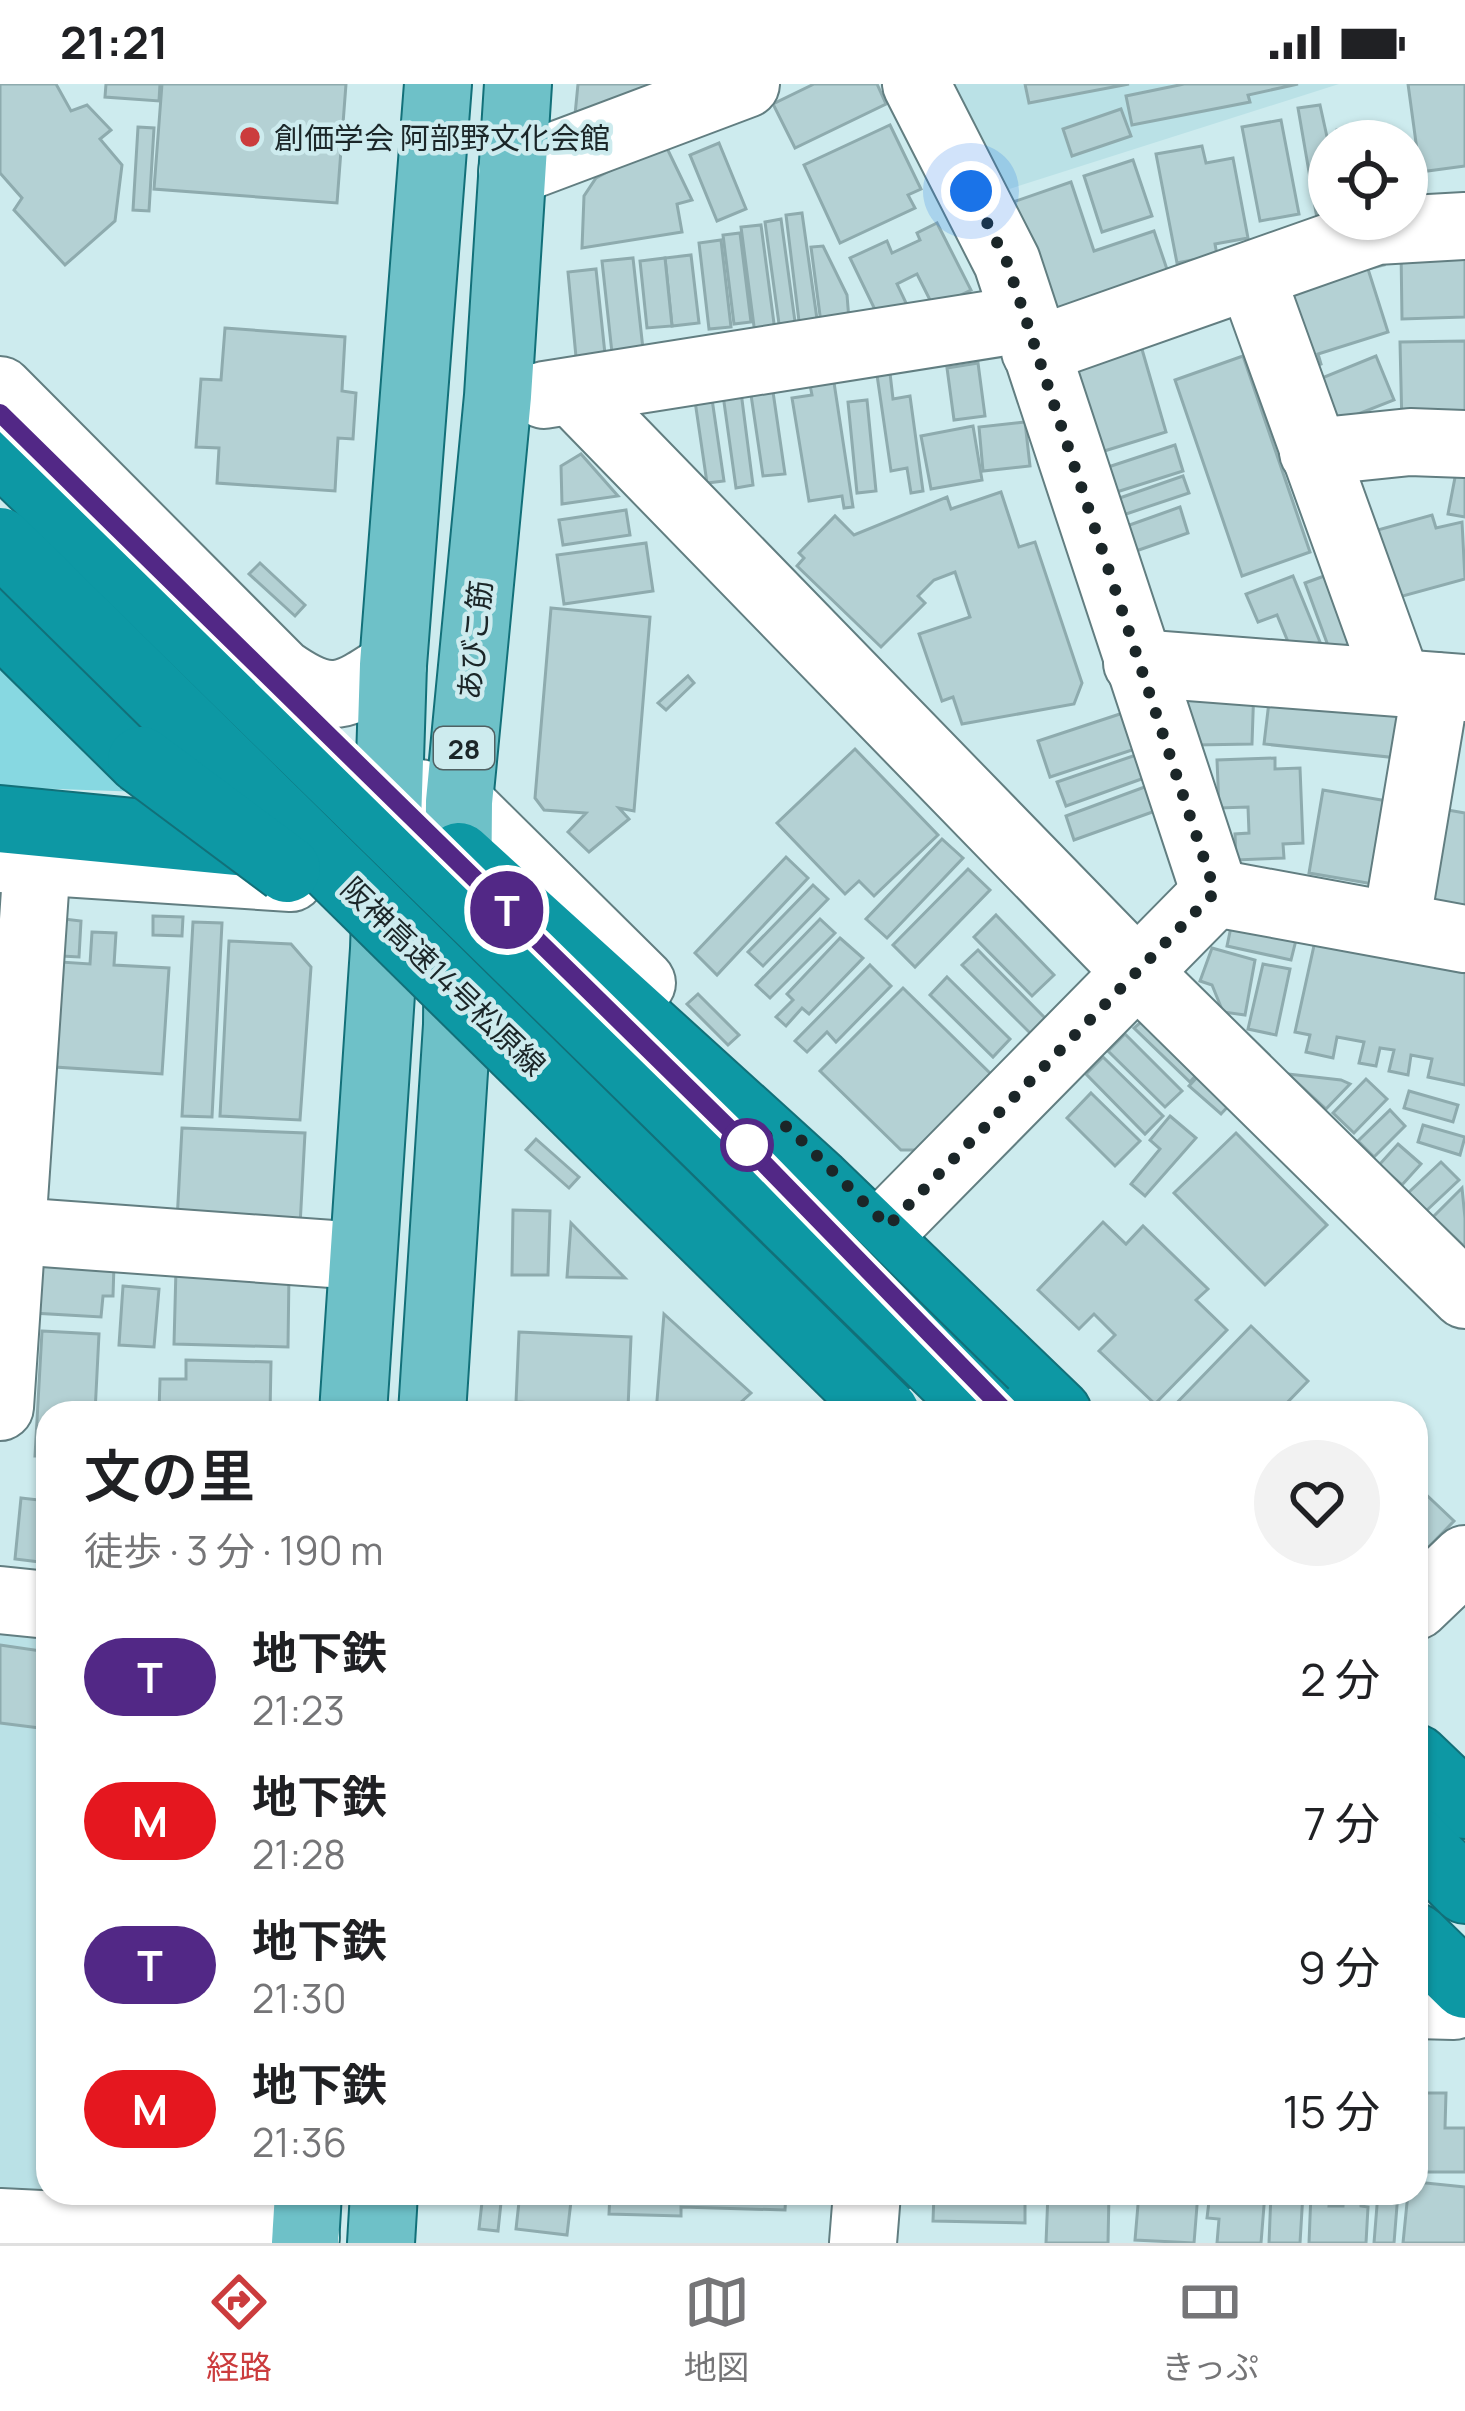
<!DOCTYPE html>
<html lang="ja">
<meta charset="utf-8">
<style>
body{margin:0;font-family:Manrope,"Noto Sans JP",sans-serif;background:#f2f2f2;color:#202124;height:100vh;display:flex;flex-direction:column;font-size:45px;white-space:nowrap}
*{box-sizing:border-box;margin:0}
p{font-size:39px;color:#757577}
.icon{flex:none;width:66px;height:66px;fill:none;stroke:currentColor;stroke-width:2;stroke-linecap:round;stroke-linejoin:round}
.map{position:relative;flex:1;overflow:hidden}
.sheet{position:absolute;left:36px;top:1317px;width:1392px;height:804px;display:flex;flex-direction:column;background:#fff;border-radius:36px;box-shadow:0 3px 9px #0004}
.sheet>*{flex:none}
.badge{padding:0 24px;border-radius:39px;font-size:42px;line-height:78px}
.buttons{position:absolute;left:1308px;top:36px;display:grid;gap:24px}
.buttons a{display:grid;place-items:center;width:120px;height:120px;border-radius:50%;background:#fff;box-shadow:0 3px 9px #0004;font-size:60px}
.you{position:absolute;width:60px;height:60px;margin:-30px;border:9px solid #fff;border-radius:50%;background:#1a73e8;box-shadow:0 0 0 18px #1a73e833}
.map>.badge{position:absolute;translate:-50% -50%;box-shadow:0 0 0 6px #fff}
.round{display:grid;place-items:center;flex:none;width:126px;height:126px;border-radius:63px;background:#f2f2f2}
.summary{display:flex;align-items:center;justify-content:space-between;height:204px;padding:0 48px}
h1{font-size:57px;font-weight:600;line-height:90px}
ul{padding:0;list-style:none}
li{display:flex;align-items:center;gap:36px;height:144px;padding:0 48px}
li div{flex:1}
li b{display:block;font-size:45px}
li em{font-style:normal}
li .badge{min-width:132px;font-weight:700;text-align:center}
.status{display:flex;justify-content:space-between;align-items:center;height:84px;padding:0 60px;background:#fff;direction:ltr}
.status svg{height:33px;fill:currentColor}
.tab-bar{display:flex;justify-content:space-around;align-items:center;height:168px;border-top:3px solid #e0e0e0;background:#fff;font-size:33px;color:#757577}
.tab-bar a{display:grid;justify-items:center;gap:6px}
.tab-bar .on{color:#cb3c3d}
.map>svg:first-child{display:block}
</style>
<div class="status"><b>21:21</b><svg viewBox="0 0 49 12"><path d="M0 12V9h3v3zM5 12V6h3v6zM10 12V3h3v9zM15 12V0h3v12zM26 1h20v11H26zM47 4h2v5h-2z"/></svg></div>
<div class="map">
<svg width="1465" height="2159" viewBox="0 0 1465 2159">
<rect width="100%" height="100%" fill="#cdebee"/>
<g fill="#bae1e6">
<path d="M 935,0 L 1339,0 L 987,112 Z"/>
<path d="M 0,1541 L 48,1546 L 48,2109 L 241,2109 L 240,2135 L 0,2119 Z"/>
</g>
<path fill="#87d8e1" d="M 0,515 L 143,708 L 0,703 Z"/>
<g fill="#b4d1d4" stroke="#8eabae" stroke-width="3">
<path d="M 0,0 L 56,0 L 71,27 L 87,21 L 111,46 L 100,55 L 122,81 L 115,137 L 65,181 L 14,126 L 22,114 L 0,89 Z"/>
<path d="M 106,0 L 160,0 L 159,17 L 105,13 Z"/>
<path d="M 162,0 L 346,0 L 337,119 L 154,105 Z"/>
<path d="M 578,0 L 668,0 L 574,41 Z"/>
<path d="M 814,0 L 877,0 L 886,20 L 795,64 L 773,20 Z"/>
<path d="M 1025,0 L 1129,0 L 1029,19 Z"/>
<path d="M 1184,0 L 1298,0 L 1248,11 L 1250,18 L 1132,41 L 1126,12 Z"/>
<path d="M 1408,0 L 1465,0 L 1465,82 L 1420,88 Z"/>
<path d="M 1320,21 L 1329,62 L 1329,135 L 1319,146 L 1298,24 Z"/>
<path d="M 1121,25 L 1131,52 L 1072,72 L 1063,45 Z"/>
<path d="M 1281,36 L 1299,130 L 1260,137 L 1242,43 Z"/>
<path d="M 1377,39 L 1380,57 L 1339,57 L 1337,46 Z"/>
<path d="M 890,41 L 921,105 L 908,111 L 915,124 L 840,159 L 804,81 Z"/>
<path d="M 138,43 L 154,44 L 149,127 L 133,126 Z"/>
<path d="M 664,58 L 692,116 L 677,120 L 682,148 L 582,164 L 584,112 L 596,94 Z"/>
<path d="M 719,59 L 746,125 L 717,137 L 690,71 Z"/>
<path d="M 1202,62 L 1206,79 L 1233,74 L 1248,154 L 1215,160 L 1217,171 L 1177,179 L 1156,70 Z"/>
<path d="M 1133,76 L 1152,132 L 1102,148 L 1084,92 Z"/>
<path d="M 1071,98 L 1094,167 L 1154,147 L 1171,197 L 1053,237 L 1013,118 Z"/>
<path d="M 802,129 L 817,235 L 799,237 L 786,131 Z"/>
<path d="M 781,135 L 796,245 L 780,247 L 765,138 Z"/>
<path d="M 937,139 L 971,206 L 934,224 L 917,190 L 897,200 L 907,221 L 879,234 L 850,174 L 887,157 L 892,169 L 920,156 L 917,149 Z"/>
<path d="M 761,141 L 775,247 L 755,250 L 741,143 Z"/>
<path d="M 740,149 L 751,238 L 734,240 L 723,151 Z"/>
<path d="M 721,156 L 731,243 L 709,245 L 699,159 Z"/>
<path d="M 823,162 L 847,211 L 849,236 L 821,239 L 811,163 Z"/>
<path d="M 1465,164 L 1465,233 L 1402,235 L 1401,165 Z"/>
<path d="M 1379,165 L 1384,181 L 1368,185 L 1388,248 L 1318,270 L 1321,280 L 1302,286 L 1274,197 Z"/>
<path d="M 691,171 L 699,239 L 672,242 L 665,174 Z"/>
<path d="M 633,174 L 643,265 L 612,269 L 602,177 Z"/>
<path d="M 665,174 L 672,242 L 647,244 L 640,177 Z"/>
<path d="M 596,185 L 605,270 L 576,273 L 568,188 Z"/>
<path d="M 225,244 L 345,253 L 342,307 L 356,309 L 353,355 L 338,354 L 335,407 L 217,399 L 219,364 L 196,363 L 201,295 L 221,296 Z"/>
<path d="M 1139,255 L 1166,348 L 1088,372 L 1060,278 Z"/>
<path d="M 1465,257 L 1465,342 L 1402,343 L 1400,258 Z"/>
<path d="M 1243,272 L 1310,468 L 1242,492 L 1175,296 Z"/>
<path d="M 1376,272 L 1394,316 L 1330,341 L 1312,298 Z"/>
<path d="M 978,279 L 985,332 L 954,336 L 947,284 Z"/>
<path d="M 890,289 L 893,315 L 910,312 L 923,407 L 911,409 L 907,384 L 891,387 L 877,291 Z"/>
<path d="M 833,292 L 853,423 L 844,424 L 842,412 L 809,417 L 792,314 L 812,311 L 809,296 Z"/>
<path d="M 772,301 L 785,390 L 763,392 L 750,304 Z"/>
<path d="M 741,308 L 753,401 L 736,404 L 723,311 Z"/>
<path d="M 712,315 L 724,397 L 707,399 L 695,317 Z"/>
<path d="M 867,316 L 876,407 L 857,409 L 848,318 Z"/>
<path d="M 1025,338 L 1030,382 L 983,387 L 979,343 Z"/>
<path d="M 973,342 L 982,396 L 931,405 L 921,352 Z"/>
<path d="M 1175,361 L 1183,387 L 1104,412 L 1096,387 Z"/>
<path d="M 581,370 L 618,412 L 562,420 L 561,382 Z"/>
<path d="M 1457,383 L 1465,385 L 1465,433 L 1448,430 Z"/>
<path d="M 1183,392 L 1189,409 L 1117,433 L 1111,417 Z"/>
<path d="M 1001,408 L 1019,463 L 1035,458 L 1082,599 L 1074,620 L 962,640 L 953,613 L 942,617 L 919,550 L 970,533 L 955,488 L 934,496 L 918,512 L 925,519 L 881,563 L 797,482 L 804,474 L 799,469 L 835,432 L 854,451 L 947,413 L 951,425 Z"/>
<path d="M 1180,423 L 1188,449 L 1133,468 L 1124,443 Z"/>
<path d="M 626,426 L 630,451 L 563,461 L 559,436 Z"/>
<path d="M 1432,431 L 1436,444 L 1462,438 L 1465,495 L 1392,515 L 1374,447 Z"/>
<path d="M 646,459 L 653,507 L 564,520 L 557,471 Z"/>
<path d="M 260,479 L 305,521 L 295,532 L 249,490 Z"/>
<path d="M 1338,487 L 1363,555 L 1330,567 L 1305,499 Z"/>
<path d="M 1293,492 L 1320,558 L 1293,570 L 1277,531 L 1258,538 L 1246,510 Z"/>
<path d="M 551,524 L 650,533 L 634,727 L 619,724 L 629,735 L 589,768 L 568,748 L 586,729 L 544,726 L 535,714 Z"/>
<path d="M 688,592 L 694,599 L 666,626 L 658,619 Z"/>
<path d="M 1176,598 L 1254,601 L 1252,660 L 1195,661 Z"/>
<path d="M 1271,601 L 1414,616 L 1408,675 L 1264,660 Z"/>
<path d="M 1123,629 L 1135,665 L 1050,693 L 1038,657 Z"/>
<path d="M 855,665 L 938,751 L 874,812 L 859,797 L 845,810 L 777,739 Z"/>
<path d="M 1139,670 L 1147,693 L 1066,722 L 1057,698 Z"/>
<path d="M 1275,674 L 1275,685 L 1300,684 L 1303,759 L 1283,760 L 1284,774 L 1236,776 L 1235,750 L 1249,749 L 1248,723 L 1219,724 L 1217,676 Z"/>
<path d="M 1150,701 L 1158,726 L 1074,756 L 1066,732 Z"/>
<path d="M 1323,706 L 1393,718 L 1379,801 L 1309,789 Z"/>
<path d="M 1442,725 L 1465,729 L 1465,824 L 1428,817 Z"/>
<path d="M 942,755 L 963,774 L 887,854 L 866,835 Z"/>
<path d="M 786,773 L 808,794 L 717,891 L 695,869 Z"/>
<path d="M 968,785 L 990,806 L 915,883 L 893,861 Z"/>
<path d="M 813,801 L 828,815 L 763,882 L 748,868 Z"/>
<path d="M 996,831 L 1054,891 L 1032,912 L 974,853 Z"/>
<path d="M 153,832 L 183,833 L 182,852 L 153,851 Z"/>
<path d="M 64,835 L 81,837 L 79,873 L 62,872 Z"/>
<path d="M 820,835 L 835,849 L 770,914 L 756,901 Z"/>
<path d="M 193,838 L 222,839 L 212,1033 L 182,1032 Z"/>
<path d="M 1231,843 L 1297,852 L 1291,876 L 1227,862 Z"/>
<path d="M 92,848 L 116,849 L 114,881 L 169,884 L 162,990 L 55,983 L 61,878 L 90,880 Z"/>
<path d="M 840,854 L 863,874 L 809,930 L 802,924 L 786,942 L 776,933 L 793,916 L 787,910 Z"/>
<path d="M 229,857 L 291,860 L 311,883 L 300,1036 L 220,1032 Z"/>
<path d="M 1315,857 L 1465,889 L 1465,1001 L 1428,993 L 1432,975 L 1411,971 L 1408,991 L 1389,987 L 1394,966 L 1380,964 L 1376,982 L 1359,979 L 1364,958 L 1337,953 L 1333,974 L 1306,968 L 1310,951 L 1295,948 Z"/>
<path d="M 1212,864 L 1255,876 L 1245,931 L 1223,928 L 1212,901 L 1200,897 Z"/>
<path d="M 978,866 L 1047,936 L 1032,951 L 962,881 Z"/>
<path d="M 1263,880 L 1290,885 L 1276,951 L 1248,945 Z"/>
<path d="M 870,881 L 891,902 L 836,958 L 827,948 L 807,968 L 795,957 Z"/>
<path d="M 947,893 L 1010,955 L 993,973 L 930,911 Z"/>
<path d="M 903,904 L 995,994 L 921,1066 L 901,1066 L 820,987 Z"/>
<path d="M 698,910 L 739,951 L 728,961 L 687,920 Z"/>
<path d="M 1141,938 L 1199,988 L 1190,998 L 1134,944 Z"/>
<path d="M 1125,950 L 1182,1007 L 1165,1023 L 1108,967 Z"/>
<path d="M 1103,973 L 1163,1032 L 1145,1050 L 1086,990 Z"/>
<path d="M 1200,990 L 1232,1018 L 1221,1030 L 1189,1002 Z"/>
<path d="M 1288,990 L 1341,996 L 1350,1000 L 1326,1025 Z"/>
<path d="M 1366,995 L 1387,1015 L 1354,1049 L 1333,1029 Z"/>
<path d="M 1409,1007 L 1458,1021 L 1453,1038 L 1404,1024 Z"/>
<path d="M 1091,1009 L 1140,1057 L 1115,1082 L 1067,1034 Z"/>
<path d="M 1390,1026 L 1405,1042 L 1374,1073 L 1358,1057 Z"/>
<path d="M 1170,1032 L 1196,1054 L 1145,1112 L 1131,1100 L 1160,1065 L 1150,1056 Z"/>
<path d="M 1423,1041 L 1465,1053 L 1460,1071 L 1418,1058 Z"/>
<path d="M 182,1044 L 305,1049 L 300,1142 L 177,1137 Z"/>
<path d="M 1236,1049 L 1327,1141 L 1265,1201 L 1174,1109 Z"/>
<path d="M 536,1055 L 579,1093 L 569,1104 L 526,1066 Z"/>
<path d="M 1398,1060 L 1421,1080 L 1402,1101 L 1379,1081 Z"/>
<path d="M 1441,1078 L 1459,1096 L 1426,1127 L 1408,1109 Z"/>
<path d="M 1462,1104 L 1465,1134 L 1465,1163 L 1433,1133 Z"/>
<path d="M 513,1126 L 550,1127 L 548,1191 L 512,1191 Z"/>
<path d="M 1103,1138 L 1126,1160 L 1143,1142 L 1208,1205 L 1196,1216 L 1227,1246 L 1155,1320 L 1099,1267 L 1115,1251 L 1094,1230 L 1079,1245 L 1038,1206 Z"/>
<path d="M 571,1139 L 625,1194 L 567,1193 Z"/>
<path d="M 37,1177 L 114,1181 L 113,1212 L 103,1212 L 101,1233 L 33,1229 Z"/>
<path d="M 176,1185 L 289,1188 L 288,1263 L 174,1260 Z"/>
<path d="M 123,1202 L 159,1205 L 154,1263 L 119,1261 Z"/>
<path d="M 664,1230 L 751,1309 L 729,1329 L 656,1329 Z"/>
<path d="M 1251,1242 L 1308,1297 L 1283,1323 L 1290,1329 L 1167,1329 Z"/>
<path d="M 42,1247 L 99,1250 L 95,1329 L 48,1329 L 48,1372 L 35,1372 Z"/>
<path d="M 519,1248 L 631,1253 L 628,1324 L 516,1318 Z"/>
<path d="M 186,1276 L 271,1278 L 270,1329 L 159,1327 L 160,1295 L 186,1295 Z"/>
<path d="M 1416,1401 L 1454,1437 L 1416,1476 Z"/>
<path d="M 21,1414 L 48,1417 L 48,1479 L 15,1475 Z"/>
<path d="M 0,1561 L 48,1568 L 48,1645 L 0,1639 Z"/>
<path d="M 1416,2009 L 1446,2009 L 1445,2044 L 1465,2044 L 1465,2088 L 1416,2088 Z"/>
<path d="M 1416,2098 L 1465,2103 L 1465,2159 L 1403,2159 L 1408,2109 L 1416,2109 Z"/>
<path d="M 483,2109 L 502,2109 L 498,2147 L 479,2145 Z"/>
<path d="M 520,2109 L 572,2109 L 567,2151 L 516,2145 Z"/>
<path d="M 610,2109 L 786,2109 L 785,2126 L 681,2123 L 681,2132 L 609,2130 Z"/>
<path d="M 934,2109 L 1025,2109 L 1025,2139 L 933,2137 Z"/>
<path d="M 1048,2109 L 1109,2109 L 1108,2159 L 1046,2159 Z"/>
<path d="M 1139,2109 L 1198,2109 L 1194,2159 L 1135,2156 Z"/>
<path d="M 1210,2109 L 1265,2109 L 1261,2159 L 1217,2159 L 1219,2135 L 1207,2134 Z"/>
<path d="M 1271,2109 L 1303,2109 L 1300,2159 L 1269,2159 Z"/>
<path d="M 1311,2109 L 1330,2109 L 1329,2122 L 1343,2122 L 1344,2109 L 1361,2109 L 1361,2122 L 1368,2123 L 1366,2159 L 1309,2159 Z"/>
<path d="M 1378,2109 L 1398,2109 L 1394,2159 L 1374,2159 Z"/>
</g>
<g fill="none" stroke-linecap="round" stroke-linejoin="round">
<defs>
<g id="minor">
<path d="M 916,0 L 1007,178 L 1215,809"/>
<path d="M 512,88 L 746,0"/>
<path d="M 1251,192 L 1397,597"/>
<path d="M 1035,267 L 1376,147 L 1465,142"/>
<path d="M 0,306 L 281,588 C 331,623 345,613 393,581"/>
<path d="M 575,310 L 1139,890 L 1465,1211"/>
<path d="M 544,311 L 1024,235"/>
<path d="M 1313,368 L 1410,358 L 1465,360"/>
<path d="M 1137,579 L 1465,604"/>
<path d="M 419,709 L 459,718 L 642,899"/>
<path d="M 0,775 L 291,794"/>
<path d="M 1215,809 L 1465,855"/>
<path d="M 1396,842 L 1436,602"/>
<path d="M 888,1141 L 1215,809"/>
<path d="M 0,1146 L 360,1172"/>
<path d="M 0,1323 L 37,777"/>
<path d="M 0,1516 L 48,1521"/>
<path d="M 1416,1522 L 1465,1475"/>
<path d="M 1416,1921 L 1454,1922"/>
<path d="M 0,2138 L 306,2153"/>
<path d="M 863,2159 L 867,2109"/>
</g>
<g id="major">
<path d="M 353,1329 L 384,865 L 393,581 L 438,0"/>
<path d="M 432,1329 L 457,941 L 459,718 L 498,312 L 518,0"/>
<path d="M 305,2159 L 308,2109"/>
<path d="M 381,2159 L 384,2109"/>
</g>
<g id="highway">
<path d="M 0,537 L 141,676"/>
<path d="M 0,735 L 277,762"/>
<path d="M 459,772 L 818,1098 L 1058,1329"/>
<path d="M 1416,1674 L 1465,1721"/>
<path d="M 1416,1757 L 1465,1806"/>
<path d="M 1416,1853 L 1465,1901"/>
</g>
</defs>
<use href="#minor" stroke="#627e81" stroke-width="70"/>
<use href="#major" stroke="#127079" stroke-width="70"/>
<use href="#highway" stroke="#127079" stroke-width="70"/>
<use href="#minor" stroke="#fff" stroke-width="66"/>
<use href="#major" stroke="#6ec1c8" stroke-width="66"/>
<use href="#highway" stroke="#0d98a4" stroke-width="66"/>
<defs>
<g id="highway-bridge">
<path d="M 0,366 L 985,1329"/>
<path d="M 0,457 L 886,1329"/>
<path d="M 141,676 L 287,785"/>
</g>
</defs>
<use href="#highway-bridge" stroke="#127079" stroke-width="70" stroke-linecap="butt"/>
<use href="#highway-bridge" stroke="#0d98a4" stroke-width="66"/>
</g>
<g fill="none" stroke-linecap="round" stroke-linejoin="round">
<defs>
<path id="line" d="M 0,329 L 744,1059 L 1007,1329"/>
</defs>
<use href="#line" stroke="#fff" stroke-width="27"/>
<use href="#line" stroke="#522886" stroke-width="18"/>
<path stroke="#1b2628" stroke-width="12" stroke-dasharray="0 21.6" d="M 747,1061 L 787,1042 L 888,1142 L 1215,808 L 1007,178 L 971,107"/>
</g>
<circle fill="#cb3c3d" stroke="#cdebee" stroke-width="4.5" cx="250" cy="53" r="12"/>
<circle fill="#fff" stroke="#522886" stroke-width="6" cx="747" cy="1061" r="24"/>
<g text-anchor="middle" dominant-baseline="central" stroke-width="9" stroke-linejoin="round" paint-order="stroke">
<rect fill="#cdebee" stroke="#506163" stroke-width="3" x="434" y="643" width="60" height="42" rx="9"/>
<g font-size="27" font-weight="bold" fill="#1b2628">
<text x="464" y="664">28</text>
</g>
<g font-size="30" fill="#1b2628" stroke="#cdebee" text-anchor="start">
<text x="274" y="53">創価学会 阿部野文化会館</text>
</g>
<g font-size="30" fill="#1b2628" stroke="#cdebee">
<text transform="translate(474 556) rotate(-84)">あびこ筋</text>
<text transform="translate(444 892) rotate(44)">阪神高速14号松原線</text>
</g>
</g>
</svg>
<div class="buttons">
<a><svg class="icon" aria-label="locate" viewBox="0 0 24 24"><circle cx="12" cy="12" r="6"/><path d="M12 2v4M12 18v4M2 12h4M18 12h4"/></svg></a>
</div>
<div class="you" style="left:971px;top:107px"></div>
<b class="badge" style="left:507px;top:826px;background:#522886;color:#fff">T</b>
<section class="sheet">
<div class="summary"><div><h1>文の里</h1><p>徒歩 · 3 分 · 190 m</p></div><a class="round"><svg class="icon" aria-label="heart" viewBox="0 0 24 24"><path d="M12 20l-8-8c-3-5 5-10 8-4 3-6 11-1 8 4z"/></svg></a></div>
<ul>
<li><span class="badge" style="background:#522886;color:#fff">T</span><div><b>地下鉄</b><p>21:23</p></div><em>2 分</em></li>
<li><span class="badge" style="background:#e5171f;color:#fff">M</span><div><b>地下鉄</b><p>21:28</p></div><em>7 分</em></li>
<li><span class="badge" style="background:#522886;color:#fff">T</span><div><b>地下鉄</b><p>21:30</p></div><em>9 分</em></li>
<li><span class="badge" style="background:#e5171f;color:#fff">M</span><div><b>地下鉄</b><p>21:36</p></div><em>15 分</em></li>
</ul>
</section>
</div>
<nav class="tab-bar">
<a class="on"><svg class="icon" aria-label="directions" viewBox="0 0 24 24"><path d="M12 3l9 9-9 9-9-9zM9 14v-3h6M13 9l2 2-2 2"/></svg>経路</a>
<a><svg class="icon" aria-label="map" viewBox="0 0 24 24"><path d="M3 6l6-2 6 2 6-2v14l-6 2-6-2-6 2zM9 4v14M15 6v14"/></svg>地図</a>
<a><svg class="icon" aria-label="tickets" viewBox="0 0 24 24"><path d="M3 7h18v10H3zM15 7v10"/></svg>きっぷ</a>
</nav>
